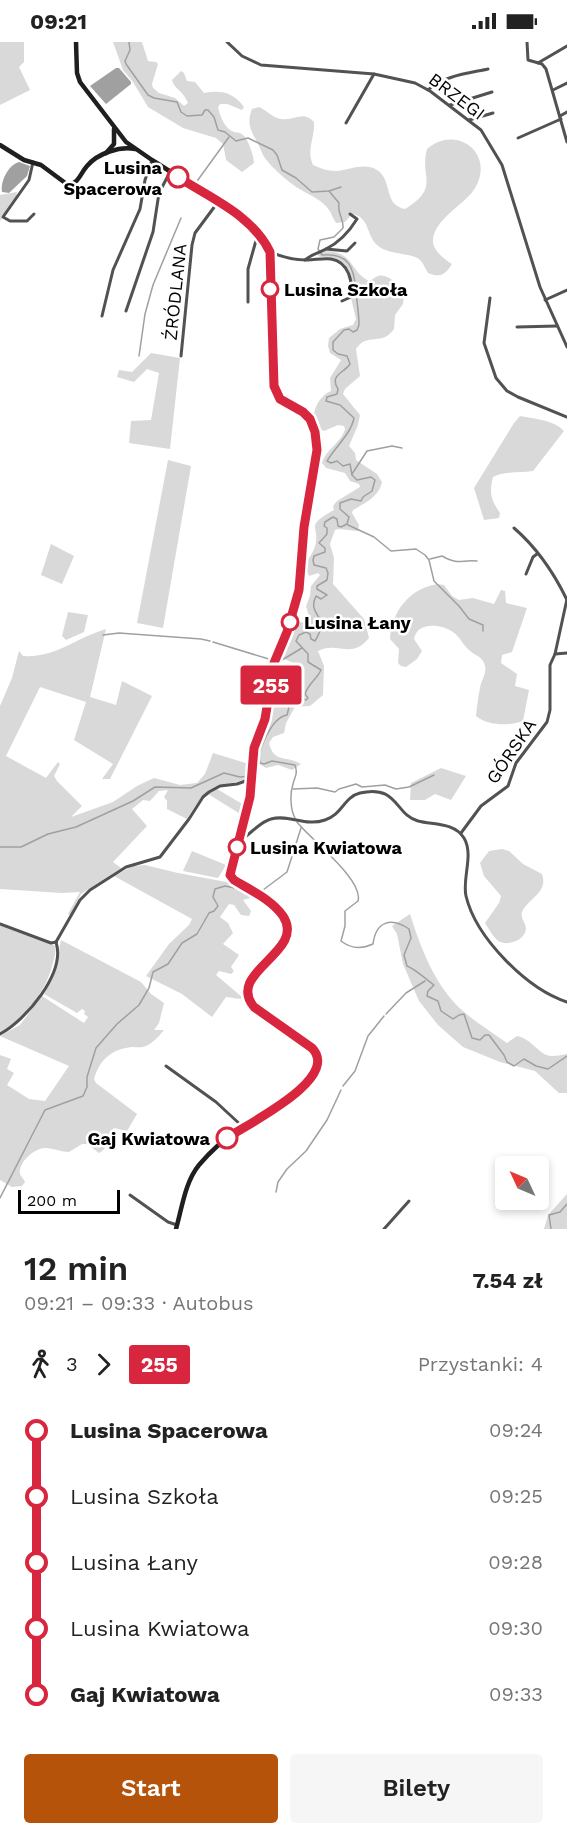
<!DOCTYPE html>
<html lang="pl">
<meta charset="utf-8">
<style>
body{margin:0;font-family:"Work Sans",sans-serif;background:#f6f6f6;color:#222;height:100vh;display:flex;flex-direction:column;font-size:22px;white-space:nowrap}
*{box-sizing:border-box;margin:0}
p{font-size:20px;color:#767676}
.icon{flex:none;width:33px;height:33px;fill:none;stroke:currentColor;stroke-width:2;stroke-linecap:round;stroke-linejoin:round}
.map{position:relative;height:1187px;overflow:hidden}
.side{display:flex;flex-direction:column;background:#fff;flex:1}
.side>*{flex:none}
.badge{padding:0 12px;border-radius:4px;font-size:21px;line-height:39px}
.needle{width:39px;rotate:314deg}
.tools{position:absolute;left:495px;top:1114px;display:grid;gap:12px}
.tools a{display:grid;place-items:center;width:54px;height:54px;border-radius:6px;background:#fff;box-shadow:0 3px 9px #0003;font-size:30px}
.scale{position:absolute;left:18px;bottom:15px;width:102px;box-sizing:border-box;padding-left:6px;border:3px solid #000;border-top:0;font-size:16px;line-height:21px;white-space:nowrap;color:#000;-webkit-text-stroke:4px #fff;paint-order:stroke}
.map>.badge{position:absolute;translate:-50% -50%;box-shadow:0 0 0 3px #fff}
.legs{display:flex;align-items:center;gap:9px;height:66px;padding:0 24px;font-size:20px}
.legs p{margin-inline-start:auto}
.overview{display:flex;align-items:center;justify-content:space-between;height:102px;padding:0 24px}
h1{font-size:33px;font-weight:600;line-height:45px}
.cta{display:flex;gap:12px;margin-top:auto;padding:12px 24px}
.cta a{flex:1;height:69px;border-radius:6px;background:#b45309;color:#fff;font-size:24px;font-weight:600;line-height:69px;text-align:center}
.cta a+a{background:#f6f6f6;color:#222}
ul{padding:0 24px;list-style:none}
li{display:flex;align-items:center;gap:21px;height:66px;font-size:22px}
li i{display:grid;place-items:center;width:9px;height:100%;margin:0 8px;background:currentColor}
li i::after{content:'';width:15px;height:15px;margin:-8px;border:4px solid;border-radius:50%;background:#fff}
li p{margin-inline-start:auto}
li:first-child i{background:linear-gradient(#0000 50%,currentColor 0)}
li:last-child i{background:linear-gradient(currentColor 50%,#0000 0)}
.status{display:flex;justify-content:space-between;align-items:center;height:42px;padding:0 30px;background:#fff;direction:ltr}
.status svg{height:16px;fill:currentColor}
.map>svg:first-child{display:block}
</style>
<div class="status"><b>09:21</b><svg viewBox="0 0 49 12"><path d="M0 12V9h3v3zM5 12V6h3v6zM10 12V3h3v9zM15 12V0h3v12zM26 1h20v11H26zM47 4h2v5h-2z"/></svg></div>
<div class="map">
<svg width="567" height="1187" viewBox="0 0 567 1187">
<rect width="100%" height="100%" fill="#fff"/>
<g fill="#d9d9d9">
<path d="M 0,0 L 24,0 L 24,20 L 19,25 L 30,48 L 0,63 Z"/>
<path d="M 113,0 L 142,0 L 148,19 L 156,20 L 158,22 L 152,42 L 153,46 L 159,51 L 175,56 L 184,64 L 188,61 C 183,48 174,47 172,38 L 181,29 L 184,31 L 187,39 L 195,40 L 204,51 C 221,48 233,50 244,65 L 242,68 L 227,62 L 220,62 L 218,65 C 220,74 224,86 234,90 C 238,91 240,90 243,93 C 248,97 254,114 254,121 L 242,130 L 226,118 L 223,102 L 216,96 L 183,86 L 148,65 L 133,40 L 123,28 Z"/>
<path d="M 259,65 C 266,68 273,76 281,77 C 295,79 303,68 314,80 C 315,96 306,108 313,123 C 320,126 327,129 336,129 C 349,128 365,120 377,128 C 393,138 383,163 405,167 C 441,145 419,135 427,107 C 457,81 498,113 473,149 C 463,163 434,178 433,198 C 432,208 445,218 452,222 C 445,233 440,236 428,231 C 425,227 424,222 421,219 C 414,210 389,214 377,203 C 366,193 370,175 352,172 L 345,180 L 336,181 C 333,177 332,172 329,168 C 323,159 312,154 303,149 C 290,142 272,126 264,115 C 261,109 259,103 256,98 C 250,87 247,80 252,67 Z"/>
<path d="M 17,150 L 16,155 L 0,179 L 0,153 Z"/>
<path d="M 325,209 C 355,210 349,229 369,239 C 372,238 375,235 378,234 C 388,231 399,244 404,251 L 403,262 L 395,273 L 394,287 C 391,291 387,295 382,296 C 371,299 364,295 356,307 L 360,334 L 345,347 L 343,352 L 360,373 L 358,383 L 349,404 L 355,411 L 356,418 L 377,432 L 382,440 C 379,455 365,461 353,468 L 352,471 L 359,483 L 358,489 L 339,487 L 335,488 L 330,502 L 334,516 L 333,542 L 364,577 L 369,596 C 352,618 337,599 318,609 L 324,624 L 323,653 L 310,664 L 295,665 L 286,681 L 284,691 L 273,695 L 269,701 C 274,722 287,713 301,722 L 292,728 L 278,723 L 266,726 L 258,721 C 253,706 263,694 268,681 C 270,673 268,665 272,658 C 275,652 281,648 285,644 L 284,638 L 287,635 L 296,640 L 300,638 L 300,624 L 282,616 L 294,583 L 310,577 L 306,564 L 310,554 L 311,544 L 320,533 L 318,531 L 309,534 L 305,525 C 307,518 311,514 314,507 C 323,484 301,486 334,468 L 333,464 L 337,459 L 360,445 L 359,442 L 350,439 L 345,431 L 326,426 L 322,421 C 326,407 342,400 345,387 L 344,384 L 338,383 L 324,389 C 305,381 316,355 331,349 L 330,336 L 341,318 L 330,311 L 328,304 L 329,296 L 340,287 L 353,283 L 356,277 L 351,256 L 350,235 L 339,219 L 333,216 L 320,215 L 317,212 Z"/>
<path d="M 151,311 L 180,316 L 170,407 L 129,401 L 131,379 L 151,378 L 159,331 L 147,327 L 134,340 L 117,335 L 119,328 L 132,330 Z"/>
<path d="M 520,374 C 535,377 554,378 564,389 L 533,429 C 520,431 504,429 493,435 C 489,451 491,458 500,471 L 499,476 L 484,478 L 474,446 L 514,381 Z"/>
<path d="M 168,418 L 191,424 L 163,586 L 137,581 Z"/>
<path d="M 51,502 L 74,514 L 62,542 L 41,533 Z"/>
<path d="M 437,542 L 444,543 L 452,554 L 459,558 L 473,556 L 494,562 L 501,548 L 505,549 L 506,561 L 527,566 L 512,610 L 502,613 L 501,621 L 517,632 L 515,644 L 529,648 L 523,679 C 509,684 488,684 476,674 C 477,665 478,655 480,646 C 481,638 487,632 485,624 C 483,614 475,614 469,608 C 463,603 460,595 453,590 C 442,582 417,579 414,597 L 422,609 L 417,617 L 406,625 L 401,624 L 398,621 L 399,607 L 390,597 C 392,569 409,547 437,542 Z"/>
<path d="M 68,570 L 88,573 L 84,590 L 66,598 L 62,594 Z"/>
<path d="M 106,587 L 90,655 L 116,663 L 122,639 L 152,654 L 110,737 L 102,737 L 113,722 L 74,698 L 86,660 L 40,645 L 6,714 L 46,736 L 58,720 L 60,722 L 54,734 L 57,739 L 82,764 L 71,775 L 113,760 L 137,744 L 154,736 L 180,743 L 197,741 L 205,732 L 213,711 L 249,722 L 249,736 C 211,749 211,738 187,777 L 167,767 L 167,759 L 164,755 L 168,748 L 159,749 L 150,759 L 143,758 L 132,767 L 147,784 L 113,820 L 121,826 L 81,852 L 70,873 L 68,872 L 80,850 L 62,851 L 0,847 L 0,664 L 12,636 L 19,609 L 23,614 C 57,616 75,596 106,587 Z"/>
<path d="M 441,726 L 466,734 L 451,758 L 435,752 L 425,758 L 410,758 L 411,741 Z"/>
<path d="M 217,747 L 244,763 L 242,773 L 208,752 Z"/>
<path d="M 502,807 L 509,809 L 523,822 L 542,832 C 548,850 531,855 523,868 C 519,875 525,879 526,886 C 526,897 510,904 500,900 C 494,897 489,887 485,881 L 499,861 L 501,854 L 484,834 L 480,821 L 489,809 Z"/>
<path d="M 192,809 L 226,823 L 218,836 L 183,829 Z"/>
<path d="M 145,823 L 178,831 L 232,841 L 258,854 L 243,858 L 251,869 L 249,874 L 241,873 L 234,863 L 229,862 L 220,875 L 228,881 L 233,891 L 223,902 L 239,913 L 231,925 L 234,929 L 231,932 L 219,929 L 216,933 L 242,955 L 241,957 L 226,955 L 212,975 L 182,952 L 146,934 L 169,902 L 189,883 L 192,877 L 114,834 L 133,824 Z"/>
<path d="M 410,872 C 421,907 436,946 464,970 C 477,981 493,991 507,1001 L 517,994 C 533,997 539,1014 552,1014 C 556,1014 562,1013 567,1012 L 567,1051 L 559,1051 L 535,1029 L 500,1020 L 463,1005 L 438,983 L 419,959 L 403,922 L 397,892 L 392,884 Z"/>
<path d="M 0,883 L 56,904 C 53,939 31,973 0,990 Z"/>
<path d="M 61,898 L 141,940 L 151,952 L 164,961 L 159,981 L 154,988 L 164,988 C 159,994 154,1000 146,1004 C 142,1006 137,1005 132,1005 C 112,1007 100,1017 94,1037 L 96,1041 L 137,1072 L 127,1089 L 114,1086 C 107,1094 110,1106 99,1111 L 87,1102 L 82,1102 L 69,1110 C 61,1110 53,1106 45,1106 C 35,1106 18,1120 20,1132 C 21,1135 24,1137 25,1140 L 22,1144 L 12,1145 L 0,1138 L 0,1013 L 11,1017 L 7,1027 L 14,1031 L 7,1043 L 29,1057 L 45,1059 L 69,1024 L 0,994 L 20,983 L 42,954 L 84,981 L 88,975 L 84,972 L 85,969 L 82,967 L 77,971 L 44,952 L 55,930 Z"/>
<path d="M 567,1152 L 567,1187 L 544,1187 L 548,1173 Z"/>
</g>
<g fill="#a0a0a0">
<path d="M 116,26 L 119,26 L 131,40 L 131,42 L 106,62 L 90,44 Z"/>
<path d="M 19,120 L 30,124 L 27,134 L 9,151 L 2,150 C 0,140 8,123 19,120 Z"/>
</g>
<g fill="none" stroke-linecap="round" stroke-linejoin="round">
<g stroke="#a0a0a0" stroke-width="1.5">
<path d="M 129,0 L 130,8 L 125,19 L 126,22 L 148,53 L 154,56 L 177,60 L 181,70 L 187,74 L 202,73 L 205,68 L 208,68 L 214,75 L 218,88 L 225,90 L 236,99 L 248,96 L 273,108 L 277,113 L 282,128 L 296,136 L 312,150 L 329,149 L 341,145"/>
<path d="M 195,142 L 229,95"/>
<path d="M 329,149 L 339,161 C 337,173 344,176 343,186 L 334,195 L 320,198 L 318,207 L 322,213 C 349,211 354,225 356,249 C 357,261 359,272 359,283 L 357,288 L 353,290 L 349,287 L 344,288 L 333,300 L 333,308 L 338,312 L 347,314 L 350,322 C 344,331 329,333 338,347 L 337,352 L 327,355 L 326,359 L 340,363 L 354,376 C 351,392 335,405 327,419 L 331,421 L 337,419 L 343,424 L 350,422 L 352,433 L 357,438 L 371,435 L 375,438 L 372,449 L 363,455 L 361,459 L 351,457 L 340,461 L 340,467 L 349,475 L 347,482"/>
<path d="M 139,314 L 145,272 L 153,243 L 181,176"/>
<path d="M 352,432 L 367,409 L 392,404 L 402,406"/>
<path d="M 348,483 L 374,495 L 391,509 L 416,507 L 425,513 L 429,518 L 434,539 L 459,564 L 469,577 L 483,583 L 483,589"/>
<path d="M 430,517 L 442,514 C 460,524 461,517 477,519"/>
<path d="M 103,593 L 119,591 L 201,597 L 210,599"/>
<path d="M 213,600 L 272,618"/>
<path d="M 277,621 L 302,606"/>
<path d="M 259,715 L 260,721 L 264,722 L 272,719 L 295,723 C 298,732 295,734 293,742 C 290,751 290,767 295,776"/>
<path d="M 254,732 C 256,716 269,676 287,673 L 289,665 L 287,657 L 290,653 L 306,658 L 308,656 L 305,652 C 308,642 317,637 321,628 L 308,620 L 308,612 L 296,599 L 299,593 L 306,590 L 310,592 L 311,597 L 315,599 C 332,572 306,575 316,554 L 321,557 L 327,553 L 317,547 L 317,544 L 327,538 L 328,531 L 326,526 L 314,523 L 313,518 L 314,514 L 325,510 L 325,506 L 319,501 L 327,492 L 327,486 L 324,484 L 325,480 L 333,475 L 337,477 L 338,484 L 341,485 L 347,482"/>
<path d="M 293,747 L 317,746 L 335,750 L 339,747 L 356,742 L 362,745 L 385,743 L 396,747 L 409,745 L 434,733"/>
<path d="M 297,780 C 310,797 364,838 358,859 L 345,869 L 345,884 L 341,899 C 351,907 362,907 373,902 C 376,879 391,875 409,887 L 411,896 L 404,913 L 407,924 C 415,927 427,938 434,943 L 428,949 L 427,954 L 438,959 L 441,969 L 453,977 L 459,973 L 464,972 L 472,996 L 480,998 L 485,993 L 489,993 L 504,1013 L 507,1020 L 514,1024 L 524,1017 L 536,1024 L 548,1027 L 567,1014"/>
<path d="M 0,805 L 21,805 L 48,792 L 76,785 L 133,759 L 155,745 L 191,746 L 224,731 L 240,735 L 250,734"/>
<path d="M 259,851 L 287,830 L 301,786"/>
<path d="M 386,972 L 406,951 L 425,939"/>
<path d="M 343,1044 L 355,1029 L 368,994 L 384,974"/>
<path d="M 276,1150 L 278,1140 L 287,1127 L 306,1109 L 327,1078 L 341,1048"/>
<path d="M 0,1156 L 45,1068 L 83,1054 L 87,1045 L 87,1035 L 96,1006 L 117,982 L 139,963 L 149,946 L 153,930 L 168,922 L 182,901 L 197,892 L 209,871 L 214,869 L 218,864 L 213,855 L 215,847 L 225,844 L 249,849"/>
<path d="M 551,1187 L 549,1173 L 560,1170 L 567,1162"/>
</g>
<g stroke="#525252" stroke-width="3">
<path d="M 227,0 L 242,14 L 261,23 L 374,32 L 415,41 L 430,49 L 481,88 L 502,123 L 540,245 L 567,305"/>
<path d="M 527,0 L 528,18 L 542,22 L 546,27 L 567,100"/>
<path d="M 538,21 L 567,4"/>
<path d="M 428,48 C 442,34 470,31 488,27"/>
<path d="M 553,48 L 567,41"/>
<path d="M 450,63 L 492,50"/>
<path d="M 560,74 L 567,70"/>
<path d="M 469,78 L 493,71"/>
<path d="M 346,81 L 374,32"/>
<path d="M 518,96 L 561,77"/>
<path d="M 33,120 L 29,138 L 3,175 L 10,179 L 27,179 L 34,172"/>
<path d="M 326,207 L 347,209 L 355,201"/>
<path d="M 270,210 C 282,215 294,218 307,218 C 315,218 323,216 331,217 C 349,220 353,240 351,255 L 342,259"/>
<path d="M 305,218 C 312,212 319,211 326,207 C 340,200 349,190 357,177 L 350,172"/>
<path d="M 490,256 L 484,301 L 496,336 L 507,349 L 518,355 L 567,375"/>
<path d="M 545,258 L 567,248"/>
<path d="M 248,260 L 248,227 L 257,195 L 260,192"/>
<path d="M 126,269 L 153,190 L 159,151 L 170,130"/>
<path d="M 102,274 L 113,228 L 140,167 L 145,138 L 152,118"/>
<path d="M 517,285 L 557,284"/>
<path d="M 181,314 L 192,203 L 195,191 L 218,160"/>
<path d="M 514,486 C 536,505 554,531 567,558"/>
<path d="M 526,532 L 533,515 L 537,512"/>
<path d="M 555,612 L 567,611"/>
<path d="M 461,791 L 481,764 L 508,744 L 516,721 L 547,680 L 550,668 L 550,623 L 555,612 L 567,557"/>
<path d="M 240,794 L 245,795 C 253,789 262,779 271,777 C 290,772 305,785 325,778 C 342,773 344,755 360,751 C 398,742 395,773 418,779 C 433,783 454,780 464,796 C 474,813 462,836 466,854 C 476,896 527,947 567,960"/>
<path d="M 0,882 L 51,901 L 56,900"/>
<path d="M 56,900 L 80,858 L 90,848 L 126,825 L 160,815 L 189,777 L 203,755 L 209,750 L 220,744 L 237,742 L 251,737"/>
<path d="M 0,992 C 26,978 66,931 56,900"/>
<path d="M 166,1024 L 216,1060 L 243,1085"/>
<path d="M 130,1153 L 168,1180 L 177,1183"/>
<path d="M 384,1187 L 409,1159"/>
</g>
<g stroke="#1f1f1f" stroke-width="4.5">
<path d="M 76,0 L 77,31 L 80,40 L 126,100 L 152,118 L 247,178 L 264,197 L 270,210 L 274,344 L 280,357 L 303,370 L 310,377 L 315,390 L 317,408 L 304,485 L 299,548 L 287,590 L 274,621 L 265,677 L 254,706 L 250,755 L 230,833 L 234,838 C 245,846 259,851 269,860 C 321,903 242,917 247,956 L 254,965 L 312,1007 C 340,1036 254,1077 237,1089 C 223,1098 210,1110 199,1123 C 185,1140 182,1166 176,1187"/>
<path d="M 0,103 L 24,118 L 41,123 L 68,143 C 79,141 80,132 87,124 C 98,111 120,104 135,107"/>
<path d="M 106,111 L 114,102 L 114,87"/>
</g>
</g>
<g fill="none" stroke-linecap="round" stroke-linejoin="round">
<defs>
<path id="line-1" d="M 178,135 C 212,157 252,173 270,210 L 274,344 L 280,357 L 303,370 L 310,377 L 315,390 L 317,408 L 304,485 L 299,548 L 287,590 L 274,621 L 265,677 L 254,706 L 250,755 L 230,833 L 234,838 C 250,848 271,857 283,874 C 307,910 225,930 254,965 L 312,1006 C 342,1037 245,1083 227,1096"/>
</defs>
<use href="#line-1" stroke="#fff" stroke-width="14"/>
<use href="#line-1" stroke="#d7263d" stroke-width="9"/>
</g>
<g fill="#fff" stroke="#d7263d" stroke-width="3">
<circle cx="178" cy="135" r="10"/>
<circle cx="270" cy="247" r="8"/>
<circle cx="290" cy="580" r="8"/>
<circle cx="237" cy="805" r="8"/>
<circle cx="227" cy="1096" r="10"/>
</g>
<g text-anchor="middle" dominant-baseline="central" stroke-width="5" stroke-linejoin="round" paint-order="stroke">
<g font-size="18" fill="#000" stroke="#fff">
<text transform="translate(457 54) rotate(37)">BRZEGI</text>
<text transform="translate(175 250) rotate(-84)">ŹRÓDLANA</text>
<text transform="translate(511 709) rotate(-56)">GÓRSKA</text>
</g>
<g font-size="18" font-weight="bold" fill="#000" stroke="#fff" text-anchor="start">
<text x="162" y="125" text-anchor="end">Lusina<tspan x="162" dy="21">Spacerowa</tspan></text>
<text x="284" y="247">Lusina Szkoła</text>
<text x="304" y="580">Lusina Łany</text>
<text x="250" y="805">Lusina Kwiatowa</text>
<text x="210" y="1096" text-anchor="end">Gaj Kwiatowa</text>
</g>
</g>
</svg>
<div class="tools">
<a><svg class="needle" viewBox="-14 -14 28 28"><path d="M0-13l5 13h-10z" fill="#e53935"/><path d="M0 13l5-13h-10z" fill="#767676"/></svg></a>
</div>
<div class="scale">200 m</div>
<b class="badge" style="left:271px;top:643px;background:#d7263d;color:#fff">255</b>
</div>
<section class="side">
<div class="overview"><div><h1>12 min</h1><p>09:21 – 09:33 · Autobus</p></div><b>7.54 zł</b></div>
<div class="legs"><svg class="icon" aria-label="walk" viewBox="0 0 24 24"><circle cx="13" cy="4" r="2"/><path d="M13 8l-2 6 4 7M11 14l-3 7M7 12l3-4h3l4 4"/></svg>3<svg class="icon" aria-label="forward" viewBox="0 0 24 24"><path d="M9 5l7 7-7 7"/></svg><b class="badge" style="background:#d7263d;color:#fff">255</b><p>Przystanki: 4</p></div>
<ul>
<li><i style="color:#d7263d"></i><b>Lusina Spacerowa</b><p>09:24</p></li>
<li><i style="color:#d7263d"></i><span>Lusina Szkoła</span><p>09:25</p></li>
<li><i style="color:#d7263d"></i><span>Lusina Łany</span><p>09:28</p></li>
<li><i style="color:#d7263d"></i><span>Lusina Kwiatowa</span><p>09:30</p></li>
<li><i style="color:#d7263d"></i><b>Gaj Kwiatowa</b><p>09:33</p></li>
</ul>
<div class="cta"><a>Start</a><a>Bilety</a></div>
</section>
